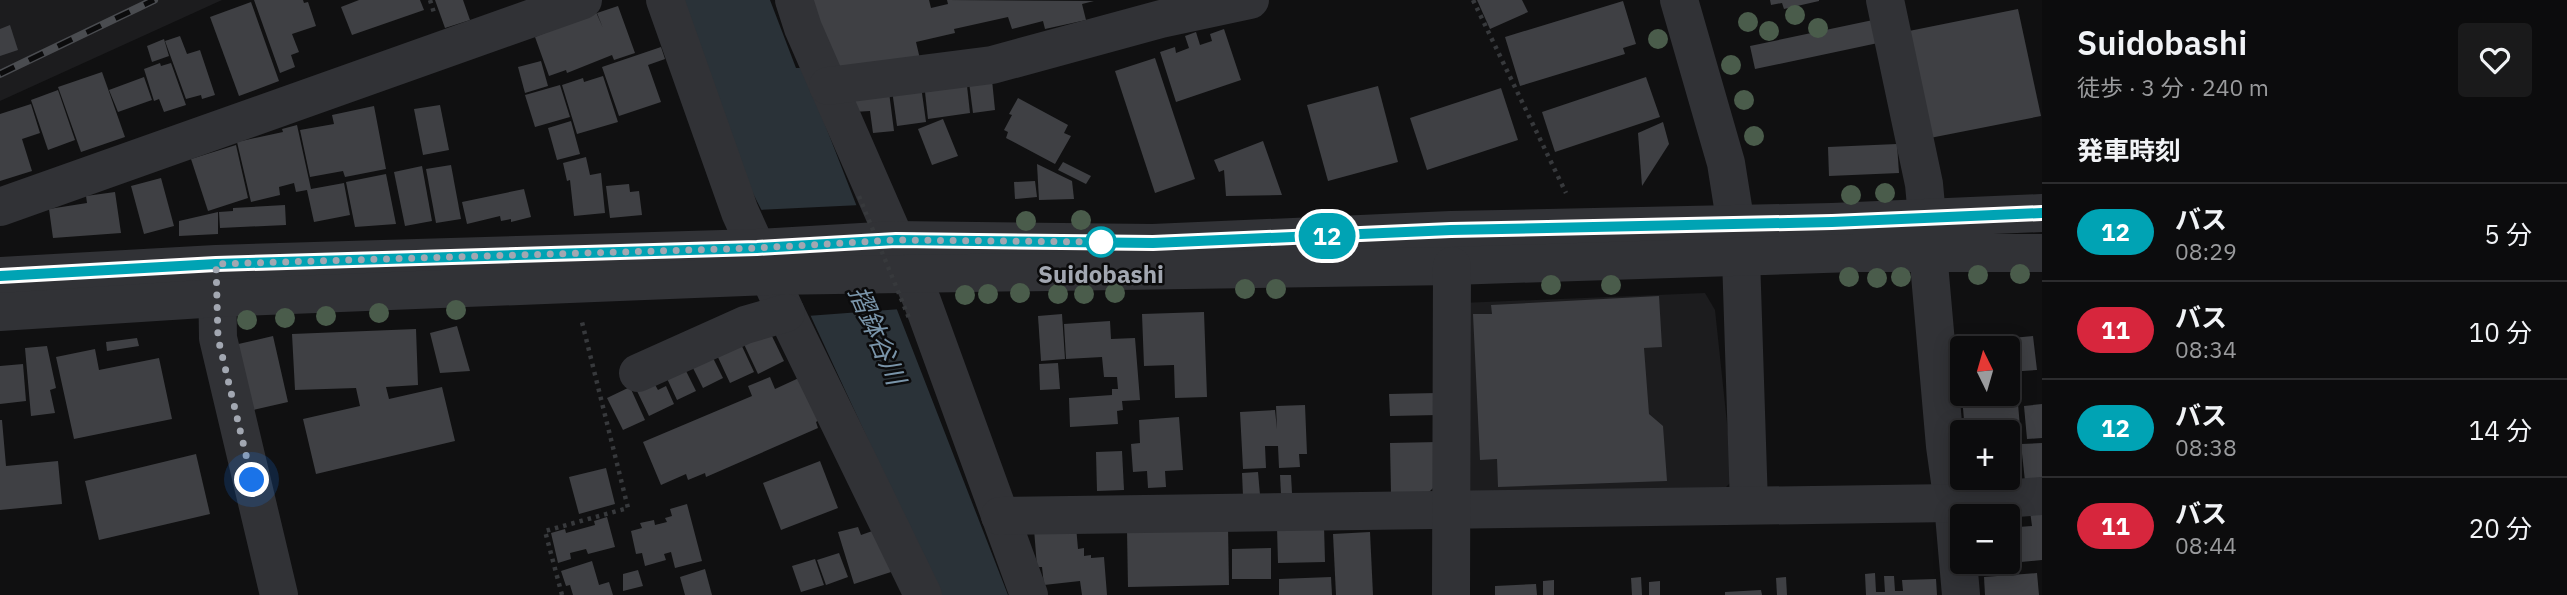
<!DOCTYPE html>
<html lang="ja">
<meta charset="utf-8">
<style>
body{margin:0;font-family:"IBM Plex Sans","Noto Sans JP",sans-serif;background:#1a1a1b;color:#f1f3f6;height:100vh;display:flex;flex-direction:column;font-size:26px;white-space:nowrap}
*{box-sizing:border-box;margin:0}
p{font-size:23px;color:#9a9b9d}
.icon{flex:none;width:38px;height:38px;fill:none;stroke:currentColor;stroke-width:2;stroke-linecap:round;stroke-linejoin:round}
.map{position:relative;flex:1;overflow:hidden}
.panel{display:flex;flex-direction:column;background:#0c0c0d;width:525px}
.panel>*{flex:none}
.badge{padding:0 14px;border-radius:23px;font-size:24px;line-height:46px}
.needle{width:46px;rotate:355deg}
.buttons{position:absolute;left:1950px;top:336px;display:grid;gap:14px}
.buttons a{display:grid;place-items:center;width:70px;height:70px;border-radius:7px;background:#0c0c0d;box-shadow:0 4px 18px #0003,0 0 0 2px #2c2c2e;font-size:35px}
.you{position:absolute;width:35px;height:35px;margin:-18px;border:5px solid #fff;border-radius:50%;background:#1a73e8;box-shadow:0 0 0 10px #1a73e833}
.map>.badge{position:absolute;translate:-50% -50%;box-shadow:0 0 0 4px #fff}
h2{padding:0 35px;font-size:26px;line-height:63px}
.round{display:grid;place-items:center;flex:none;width:74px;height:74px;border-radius:7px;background:#1a1a1b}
.overview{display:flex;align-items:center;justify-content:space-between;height:119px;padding:0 35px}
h1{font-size:33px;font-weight:600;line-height:52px}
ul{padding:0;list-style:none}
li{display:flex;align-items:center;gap:21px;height:98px;padding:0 35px;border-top:2px solid #2c2c2e}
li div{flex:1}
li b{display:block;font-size:26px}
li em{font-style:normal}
li .badge{min-width:77px;font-weight:700;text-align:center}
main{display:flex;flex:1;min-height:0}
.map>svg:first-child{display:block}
</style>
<main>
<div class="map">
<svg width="2042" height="595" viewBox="0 0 2042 595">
<rect width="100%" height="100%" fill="#101011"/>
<g fill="#1c1c1e">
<path d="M 0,0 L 222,0 L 0,101 Z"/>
<path d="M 1705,293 L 1715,310 L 1733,480 L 1721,492 L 1473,495 L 1462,483 L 1461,303 Z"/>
</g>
<path fill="#2a3238" d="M 678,0 L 770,0 L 796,68 L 803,68 L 1008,595 L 940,595 L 763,213 L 710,109 Z"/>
<path fill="#101011" d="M 861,205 L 901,309 L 807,316 L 758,210 Z"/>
<g fill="#3f4044">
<path d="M 254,0 L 303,0 L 304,3 L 308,2 L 316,26 L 292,34 L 299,52 L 291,55 L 295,67 L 280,73 Z"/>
<path d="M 359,0 L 420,0 L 424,10 L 352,35 L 341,7 Z"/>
<path d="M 435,0 L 463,0 L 470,20 L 445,28 Z"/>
<path d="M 810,0 L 929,0 L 931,8 L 948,4 L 947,0 L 1094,1 L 1082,4 L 1086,20 L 1045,29 L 1043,21 L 1012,29 L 1008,17 L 954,29 L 955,33 L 916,42 L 920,59 L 833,69 Z"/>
<path d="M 1477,0 L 1522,0 L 1528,12 L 1490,29 Z"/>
<path d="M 1770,0 L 1819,0 L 1819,1 L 1784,9 L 1782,3 L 1771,5 Z"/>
<path d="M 1623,1 L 1636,44 L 1623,48 L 1625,54 L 1520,86 L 1505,37 Z"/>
<path d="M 251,2 L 279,81 L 239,96 L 210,17 Z"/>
<path d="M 618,6 L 635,53 L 614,60 L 612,55 L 567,73 L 566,70 L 549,76 L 535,37 L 596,12 L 603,28 L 597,13 Z"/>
<path d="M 2018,9 L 2041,116 L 1930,138 L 1909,31 Z"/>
<path d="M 1873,20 L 1878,43 L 1755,69 L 1750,46 Z"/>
<path d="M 10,25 L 18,50 L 0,56 L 0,29 Z"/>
<path d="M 1224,29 L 1241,80 L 1176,102 L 1160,52 L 1175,47 L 1176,53 L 1189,48 L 1185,36 L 1196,32 L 1200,45 L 1212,41 L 1210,34 Z"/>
<path d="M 180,36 L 187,54 L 200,50 L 215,95 L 202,99 L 201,95 L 186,99 L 165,41 Z"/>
<path d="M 164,39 L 169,56 L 152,62 L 147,46 Z"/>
<path d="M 661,47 L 665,59 L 648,65 L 661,102 L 619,116 L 602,67 Z"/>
<path d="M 1155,58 L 1195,179 L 1155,193 L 1115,71 Z"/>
<path d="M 541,61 L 548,86 L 525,93 L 518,67 Z"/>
<path d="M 160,63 L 161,66 L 171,63 L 186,105 L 164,112 L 159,99 L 154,101 L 144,69 Z"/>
<path d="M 102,72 L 125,137 L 81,152 L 58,87 Z"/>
<path d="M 603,76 L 618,122 L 577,134 L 562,85 L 583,78 L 584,82 Z"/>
<path d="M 144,77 L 152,100 L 118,112 L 109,90 Z"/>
<path d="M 1646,77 L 1660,117 L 1555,152 L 1542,112 Z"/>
<path d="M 992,80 L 995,110 L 973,113 L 969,82 Z"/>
<path d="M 560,85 L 570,117 L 535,127 L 525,95 Z"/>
<path d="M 921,86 L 926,122 L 897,126 L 892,90 Z"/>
<path d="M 967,86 L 970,113 L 928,119 L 925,92 Z"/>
<path d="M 1378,86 L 1398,162 L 1328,181 L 1307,105 Z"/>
<path d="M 1501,88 L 1518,140 L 1427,170 L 1410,118 Z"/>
<path d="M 58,90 L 75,140 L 48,150 L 31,100 Z"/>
<path d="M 850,92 L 889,92 L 894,131 L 873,133 L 870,111 L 853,112 Z"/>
<path d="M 1018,98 L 1068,125 L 1064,133 L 1071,136 L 1055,164 L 1006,138 L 1008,132 L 1004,130 L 1012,115 L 1009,114 Z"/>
<path d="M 31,104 L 40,133 L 22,139 L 32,171 L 0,181 L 0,114 Z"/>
<path d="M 440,105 L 449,150 L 423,155 L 414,109 Z"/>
<path d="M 374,106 L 386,169 L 345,177 L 343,171 L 310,177 L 300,130 L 334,124 L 332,115 Z"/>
<path d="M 943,119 L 958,156 L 932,165 L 918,129 Z"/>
<path d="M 571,121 L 580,154 L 557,160 L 548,128 Z"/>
<path d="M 1663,122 L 1669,144 L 1642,186 L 1638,133 Z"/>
<path d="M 297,125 L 311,189 L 344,183 L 350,215 L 314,222 L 307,190 L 296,192 L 294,183 L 279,187 L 280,195 L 251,202 L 237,142 L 283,132 L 282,129 Z"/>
<path d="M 1263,141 L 1282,195 L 1226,196 L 1224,170 L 1219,172 L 1214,160 Z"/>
<path d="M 1897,144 L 1899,173 L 1829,176 L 1828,147 Z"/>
<path d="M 236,145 L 248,198 L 208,211 L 191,159 Z"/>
<path d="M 586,157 L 590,175 L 601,173 L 605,213 L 574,216 L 570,180 L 567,181 L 563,163 Z"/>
<path d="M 1063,162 L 1091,176 L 1086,184 L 1058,170 Z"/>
<path d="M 1037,164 L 1072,181 L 1074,199 L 1039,200 Z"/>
<path d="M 451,165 L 461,219 L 436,223 L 426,169 Z"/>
<path d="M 422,166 L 432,221 L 405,226 L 394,172 Z"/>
<path d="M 386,174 L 396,224 L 355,227 L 346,182 Z"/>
<path d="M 161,178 L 174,226 L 144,234 L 131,186 Z"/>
<path d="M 1035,181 L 1037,197 L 1015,199 L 1014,182 Z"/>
<path d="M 629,184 L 630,192 L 639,191 L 642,215 L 610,218 L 606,186 Z"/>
<path d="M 524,189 L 531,217 L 511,222 L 511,219 L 501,221 L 500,216 L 467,224 L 462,202 Z"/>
<path d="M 115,192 L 121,233 L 53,238 L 49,209 L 87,203 L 86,196 Z"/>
<path d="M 285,205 L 286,225 L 220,228 L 219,212 L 233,211 L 233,208 Z"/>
<path d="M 218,212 L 218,234 L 179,236 L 179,221 Z"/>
<path d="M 1659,296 L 1662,347 L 1644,348 L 1649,414 L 1663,426 L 1667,481 L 1498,487 L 1497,459 L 1480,460 L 1473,314 L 1492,314 L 1491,305 Z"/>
<path d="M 1204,312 L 1207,397 L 1175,398 L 1174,365 L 1144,366 L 1142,314 Z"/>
<path d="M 1062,314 L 1065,359 L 1041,361 L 1038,316 Z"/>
<path d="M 1110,321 L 1111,339 L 1135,338 L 1140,400 L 1122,401 L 1123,410 L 1117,411 L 1118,424 L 1070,427 L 1069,398 L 1112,395 L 1112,389 L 1118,389 L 1117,377 L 1104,377 L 1102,357 L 1066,359 L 1064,324 Z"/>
<path d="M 457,326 L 470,371 L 440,373 L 430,333 Z"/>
<path d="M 768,328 L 784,361 L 758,374 L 742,340 Z"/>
<path d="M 416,329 L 418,385 L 386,387 L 389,399 L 442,387 L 455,441 L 316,474 L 303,419 L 360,406 L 356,388 L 295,390 L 292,334 Z"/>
<path d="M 273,336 L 288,402 L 249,411 L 234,345 Z"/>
<path d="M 2033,336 L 2037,370 L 2007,372 L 2007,348 L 1981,348 L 1981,341 Z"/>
<path d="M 137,338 L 139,346 L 107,351 L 106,342 Z"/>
<path d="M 740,342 L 754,372 L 730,383 L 716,353 Z"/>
<path d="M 47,346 L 56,388 L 50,390 L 55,413 L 31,416 L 25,348 Z"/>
<path d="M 708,348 L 723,378 L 703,388 L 688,358 Z"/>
<path d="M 95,349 L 99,370 L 159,358 L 172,419 L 74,439 L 56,357 Z"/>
<path d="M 1058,363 L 1060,389 L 1040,390 L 1039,364 Z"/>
<path d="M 23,364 L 26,401 L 0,404 L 0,366 Z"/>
<path d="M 663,370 L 686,371 L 696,391 L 677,400 Z"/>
<path d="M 770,377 L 775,389 L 801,377 L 819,420 L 816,422 L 818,428 L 706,477 L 705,473 L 688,480 L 686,474 L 661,485 L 643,442 L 752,396 L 748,386 Z"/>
<path d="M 654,383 L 658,390 L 666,386 L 674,404 L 649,416 L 637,391 Z"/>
<path d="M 630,387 L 645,420 L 623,430 L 607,398 Z"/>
<path d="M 2007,392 L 2017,392 L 2021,439 L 2007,440 L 2007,432 L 1965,432 L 1962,396 Z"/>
<path d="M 1437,393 L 1438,415 L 1390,416 L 1389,394 Z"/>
<path d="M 2042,404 L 2042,438 L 2027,439 L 2024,406 Z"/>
<path d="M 1305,405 L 1307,454 L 1299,454 L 1300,467 L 1279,468 L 1278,446 L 1265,446 L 1266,468 L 1243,469 L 1240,412 L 1275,410 L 1277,429 L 1276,406 Z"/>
<path d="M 1179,417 L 1183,470 L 1165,471 L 1166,487 L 1148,488 L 1147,471 L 1133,472 L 1131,444 L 1140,443 L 1139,420 Z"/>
<path d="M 0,420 L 2,420 L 6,466 L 58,461 L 62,504 L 0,510 Z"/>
<path d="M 1438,442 L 1438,483 L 1429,492 L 1391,493 L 1390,443 Z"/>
<path d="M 2042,443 L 2042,479 L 2025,481 L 2021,444 Z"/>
<path d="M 2015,445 L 2017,474 L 2007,475 L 2007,446 Z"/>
<path d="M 1122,451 L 1124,490 L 1097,491 L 1096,452 Z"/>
<path d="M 196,454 L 210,514 L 99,540 L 85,481 Z"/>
<path d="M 820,461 L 838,508 L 781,530 L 763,483 Z"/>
<path d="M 606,468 L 615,504 L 579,514 L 569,477 Z"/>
<path d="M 1258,472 L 1260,495 L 1243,496 L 1242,473 Z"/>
<path d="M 1280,475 L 1291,475 L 1292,493 L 1281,494 Z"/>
<path d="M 687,504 L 702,561 L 675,568 L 671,552 L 664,554 L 666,560 L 645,566 L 642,553 L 636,554 L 631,531 L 642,528 L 640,523 L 654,520 L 655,525 L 667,522 L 665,518 L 672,516 L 670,509 Z"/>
<path d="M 2042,510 L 2042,560 L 2021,562 L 2018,527 L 2032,526 L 2030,511 Z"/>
<path d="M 607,517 L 615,547 L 588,554 L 586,549 L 570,553 L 571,559 L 558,563 L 551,533 L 565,529 L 566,533 L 595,525 L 594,521 Z"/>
<path d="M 1076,526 L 1078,549 L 1084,548 L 1084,556 L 1091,555 L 1091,558 L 1104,557 L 1107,595 L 1082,595 L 1080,581 L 1044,585 L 1042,567 L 1037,567 L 1034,529 Z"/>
<path d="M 1324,526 L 1325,562 L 1278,563 L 1277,527 Z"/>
<path d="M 2007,526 L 2009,526 L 2013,563 L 2007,563 Z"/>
<path d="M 858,527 L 861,535 L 878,529 L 891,572 L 854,584 L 838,532 Z"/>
<path d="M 1228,527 L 1229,585 L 1128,587 L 1127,529 Z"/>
<path d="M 1370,532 L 1373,595 L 1336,595 L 1333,534 Z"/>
<path d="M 1271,548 L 1271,579 L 1232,579 L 1232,549 Z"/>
<path d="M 839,553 L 848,577 L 826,585 L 817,560 Z"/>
<path d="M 815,559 L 824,585 L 801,592 L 792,566 Z"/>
<path d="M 592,561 L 599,585 L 609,582 L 613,595 L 573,595 L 570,585 L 566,586 L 561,571 Z"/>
<path d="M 705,569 L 712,595 L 685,595 L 680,577 Z"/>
<path d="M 638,570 L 643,586 L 623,591 L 623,574 Z"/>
<path d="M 1875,573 L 1876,592 L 1885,592 L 1884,576 L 1894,576 L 1895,591 L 1903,591 L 1902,580 L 1936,579 L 1937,595 L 1866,595 L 1865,574 Z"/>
<path d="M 2037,573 L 2039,595 L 1985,595 L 1984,577 Z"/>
<path d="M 1331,577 L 1332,595 L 1279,595 L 1279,579 Z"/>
<path d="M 1641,577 L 1642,595 L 1632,595 L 1631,578 Z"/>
<path d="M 1786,577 L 1787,595 L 1777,595 L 1776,578 Z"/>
<path d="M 1554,580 L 1554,595 L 1543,595 L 1543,581 Z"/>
<path d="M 1660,581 L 1660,595 L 1649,595 L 1649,582 Z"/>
<path d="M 1536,584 L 1537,595 L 1495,595 L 1495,586 Z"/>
<path d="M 1761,590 L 1762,595 L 1725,595 L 1725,592 Z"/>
</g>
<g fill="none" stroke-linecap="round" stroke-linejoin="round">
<g stroke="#37393c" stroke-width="4.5" stroke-dasharray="3.5 5" stroke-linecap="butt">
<path d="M 430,0 L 435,16"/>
<path d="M 1473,0 L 1566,193"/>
<path d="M 562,595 L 545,531 L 628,508 L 581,318"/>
</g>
<g stroke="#313236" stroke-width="38">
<path d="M 665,0 L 740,212 L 786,313 L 923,595"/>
<path d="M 794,0 L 803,28 L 922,301 L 1029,595"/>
<path d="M 1679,0 L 1726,163 L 1741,257 L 1749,505"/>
<path d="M 1885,0 L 1924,184 L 1927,217"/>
<path d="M 828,86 L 992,65 L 1161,19 L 1250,0"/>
<path d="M 0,207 L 583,0"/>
<path d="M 1928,252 L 1945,446 L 1953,503 L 1961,595"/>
<path d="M 217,272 L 218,338 L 279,595"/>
<path d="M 0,276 L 216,264 L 757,248 L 896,240 L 1153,243 L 1451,230 L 1832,222 L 2042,213"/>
<path d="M 0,312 L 218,298 L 769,276 L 1452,266 L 1854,253 L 2042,253"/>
<path d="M 638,373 L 745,325 L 786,313"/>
<path d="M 1000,516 L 1953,503 L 2042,496"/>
<path d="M 1451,595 L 1452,266"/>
</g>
<defs>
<path id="rail" d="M 0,74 L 154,0"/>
</defs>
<use href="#rail" stroke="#4a4c50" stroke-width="8"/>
<use href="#rail" stroke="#0b0b0c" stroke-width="5" stroke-dasharray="16" stroke-linecap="butt"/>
<path stroke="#37393c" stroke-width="4.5" stroke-dasharray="3.5 5" stroke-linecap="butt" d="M 859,196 L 909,318"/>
</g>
<g fill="#4a5c4b">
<circle cx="1795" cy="15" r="10"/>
<circle cx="1748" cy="22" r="10"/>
<circle cx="1818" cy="28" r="10"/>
<circle cx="1769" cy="31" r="10"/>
<circle cx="1658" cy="39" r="10"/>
<circle cx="1731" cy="65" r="10"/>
<circle cx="1744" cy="100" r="10"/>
<circle cx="1754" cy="136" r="10"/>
<circle cx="1885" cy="193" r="10"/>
<circle cx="1851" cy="195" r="10"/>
<circle cx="1081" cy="220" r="10"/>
<circle cx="1026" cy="221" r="10"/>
<circle cx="2020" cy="274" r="10"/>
<circle cx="1978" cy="275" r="10"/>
<circle cx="1849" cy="277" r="10"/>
<circle cx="1901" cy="277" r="10"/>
<circle cx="1877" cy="278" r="10"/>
<circle cx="1551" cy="285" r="10"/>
<circle cx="1611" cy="285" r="10"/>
<circle cx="1245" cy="289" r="10"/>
<circle cx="1276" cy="289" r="10"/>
<circle cx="1020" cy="293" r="10"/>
<circle cx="1115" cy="293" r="10"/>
<circle cx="988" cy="294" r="10"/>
<circle cx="1058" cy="294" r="10"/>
<circle cx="1084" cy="294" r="10"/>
<circle cx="965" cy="295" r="10"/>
<circle cx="456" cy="310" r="10"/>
<circle cx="379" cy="313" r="10"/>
<circle cx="326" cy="316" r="10"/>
<circle cx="285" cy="318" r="10"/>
<circle cx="247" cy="320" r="10"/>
</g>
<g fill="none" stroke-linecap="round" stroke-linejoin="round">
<defs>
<path id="line" d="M 0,276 L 216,264 L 757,248 L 896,240 L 1153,243 L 1451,230 L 1832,222 L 2042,213"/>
</defs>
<use href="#line" stroke="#fff" stroke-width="16"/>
<use href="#line" stroke="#00a3b4" stroke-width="10"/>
<path stroke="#a2a7b1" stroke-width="7" stroke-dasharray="0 12.6" d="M 252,480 L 218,338 L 216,264 L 757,248 L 896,240 L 1101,242"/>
</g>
<circle fill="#fff" stroke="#00a3b4" stroke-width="3.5" cx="1101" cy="242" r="14"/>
<g text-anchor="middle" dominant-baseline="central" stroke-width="5" stroke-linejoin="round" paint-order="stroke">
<g font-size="24" font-weight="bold" fill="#a2a7b1" stroke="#0b0b0c">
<text x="1101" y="274">Suidobashi</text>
</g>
<g font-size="26" font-style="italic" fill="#7a95aa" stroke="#0b0b0c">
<text transform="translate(878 335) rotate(67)">摺鉢谷川</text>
</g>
</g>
</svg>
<div class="buttons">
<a><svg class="needle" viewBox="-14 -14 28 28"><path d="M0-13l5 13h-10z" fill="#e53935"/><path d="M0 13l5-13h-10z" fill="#9a9b9d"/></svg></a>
<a>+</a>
<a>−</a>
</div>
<div class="you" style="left:252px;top:480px"></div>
<b class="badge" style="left:1327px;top:236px;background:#00a3b4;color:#fff">12</b>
</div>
<section class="panel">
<div class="overview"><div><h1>Suidobashi</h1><p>徒歩 · 3 分 · 240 m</p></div><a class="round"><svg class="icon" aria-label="heart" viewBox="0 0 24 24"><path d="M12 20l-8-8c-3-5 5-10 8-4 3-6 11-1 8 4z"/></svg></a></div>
<h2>発車時刻</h2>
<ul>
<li><span class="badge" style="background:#00a3b4;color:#fff">12</span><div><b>バス</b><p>08:29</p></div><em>5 分</em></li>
<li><span class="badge" style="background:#d7263d;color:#fff">11</span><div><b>バス</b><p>08:34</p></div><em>10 分</em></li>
<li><span class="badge" style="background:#00a3b4;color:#fff">12</span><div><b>バス</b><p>08:38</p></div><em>14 分</em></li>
<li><span class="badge" style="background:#d7263d;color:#fff">11</span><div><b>バス</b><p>08:44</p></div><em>20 分</em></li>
</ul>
</section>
</main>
